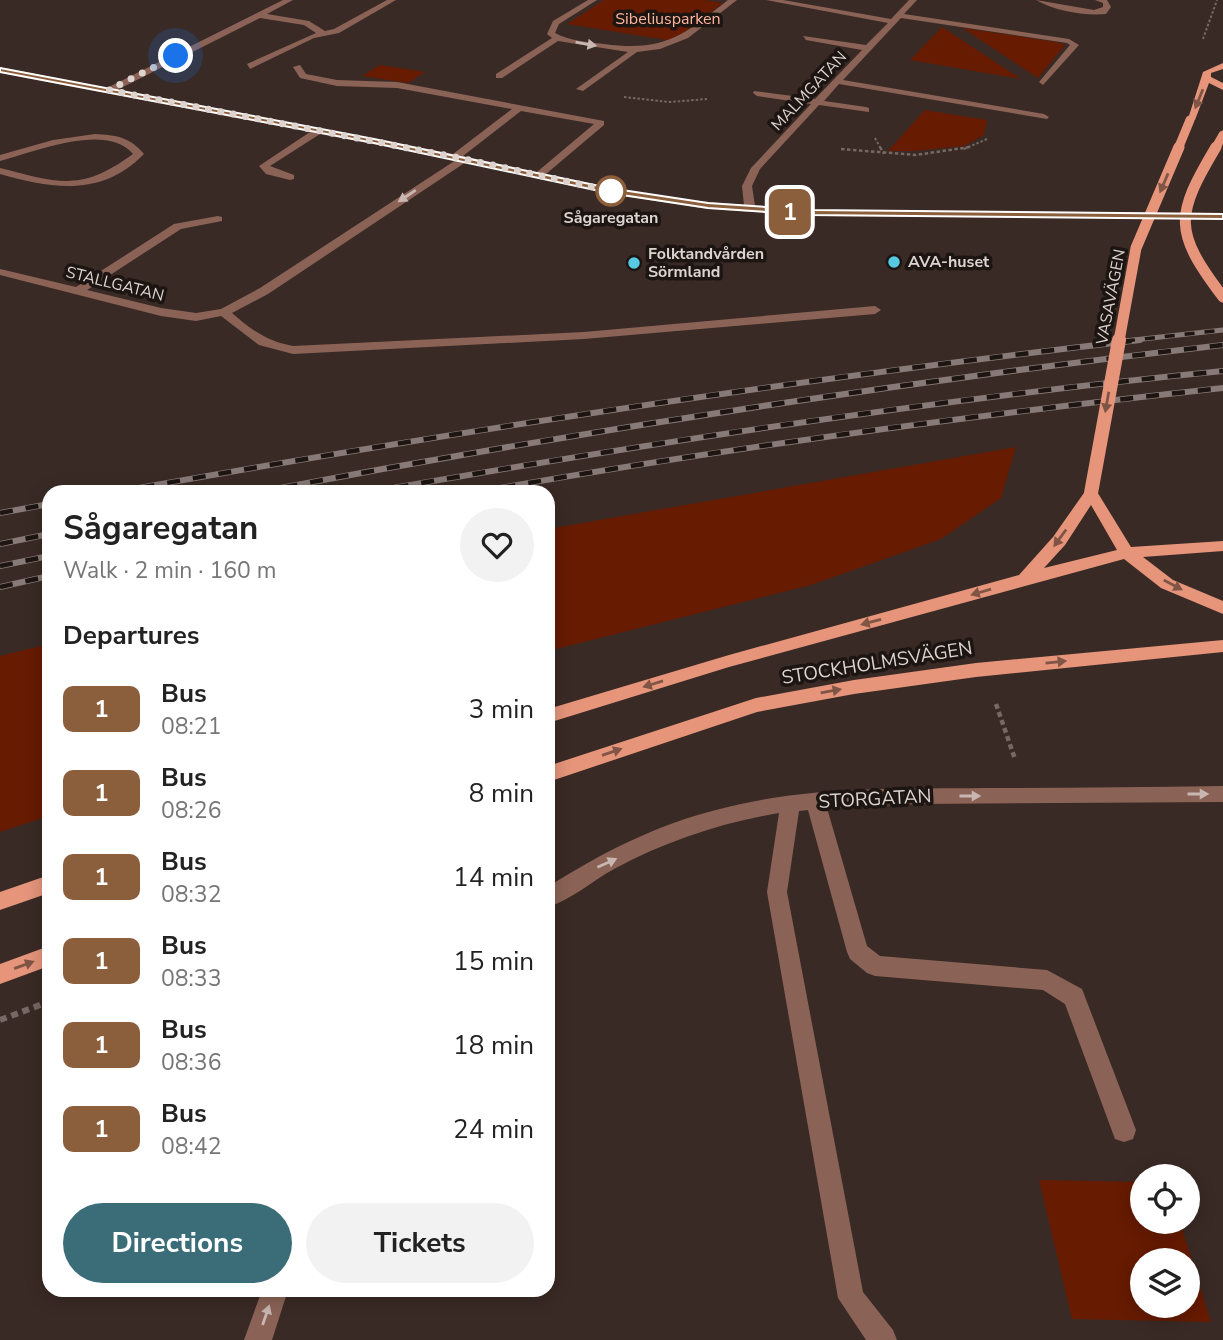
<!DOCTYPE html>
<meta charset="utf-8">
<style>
body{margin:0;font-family:"Nunito Sans",sans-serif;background:#f2f2f2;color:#222;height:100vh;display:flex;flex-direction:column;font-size:26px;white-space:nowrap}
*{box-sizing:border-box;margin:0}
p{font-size:23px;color:#767676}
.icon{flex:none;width:38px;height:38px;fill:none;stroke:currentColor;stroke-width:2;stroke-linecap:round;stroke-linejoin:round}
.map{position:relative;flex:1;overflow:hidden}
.details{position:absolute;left:42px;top:485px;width:513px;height:812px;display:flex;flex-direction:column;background:#fff;border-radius:21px;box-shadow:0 4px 18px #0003}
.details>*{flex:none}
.badge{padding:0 14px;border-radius:10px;font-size:24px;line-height:46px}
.fabs{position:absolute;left:1130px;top:1164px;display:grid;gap:14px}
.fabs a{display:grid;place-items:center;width:70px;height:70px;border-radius:50%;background:#fff;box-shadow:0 4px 18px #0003;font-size:35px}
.you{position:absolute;width:35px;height:35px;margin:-18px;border:5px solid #fff;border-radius:50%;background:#1a73e8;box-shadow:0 0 0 10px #1a73e833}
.map>.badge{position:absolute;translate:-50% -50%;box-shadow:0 0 0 4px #fff}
h2{padding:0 21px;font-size:26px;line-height:63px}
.round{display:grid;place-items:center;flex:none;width:74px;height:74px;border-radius:37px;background:#f2f2f2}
.headline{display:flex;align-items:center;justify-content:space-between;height:119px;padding:0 21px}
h1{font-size:33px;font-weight:700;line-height:52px}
.action{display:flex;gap:14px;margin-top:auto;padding:14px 21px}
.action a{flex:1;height:80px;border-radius:42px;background:#3a6d78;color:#fff;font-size:28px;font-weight:700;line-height:80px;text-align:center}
.action a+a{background:#f2f2f2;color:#222}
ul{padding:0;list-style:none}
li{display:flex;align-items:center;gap:21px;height:84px;padding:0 21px}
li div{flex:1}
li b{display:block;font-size:26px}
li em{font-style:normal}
li .badge{min-width:77px;font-weight:700;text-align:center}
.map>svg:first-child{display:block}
</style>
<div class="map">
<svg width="1223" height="1340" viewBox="0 0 1223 1340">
<rect width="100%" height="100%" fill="#3a2a25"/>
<g fill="#671b00" fill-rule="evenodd">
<path d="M 604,0 L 704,0 L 723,3 L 673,41 L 567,24 Z"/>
<path d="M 942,27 L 1021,79 L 910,60 Z"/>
<path d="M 962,28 L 1056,42 L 1065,45 L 1038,78 Z"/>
<path d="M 380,65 L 425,72 L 408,83 L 362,76 Z"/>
<path d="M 925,110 L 987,120 L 984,135 L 964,146 L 914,151 L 888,151 Z"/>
<path d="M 1016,447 L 1001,498 L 941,539 L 811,585 L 548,651 L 548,529 Z"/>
<path d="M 49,644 L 49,816 L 0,832 L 0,656 Z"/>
<path d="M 1039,1180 L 1143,1182 L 1143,1222 L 1180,1222 L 1211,1322 L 1072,1319 ZM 1143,1260 L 1188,1260 L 1188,1306 L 1143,1306 Z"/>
</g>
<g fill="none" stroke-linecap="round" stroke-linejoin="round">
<g stroke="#766864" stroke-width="2" stroke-dasharray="2.5 2" stroke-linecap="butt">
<path d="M 1203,39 L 1217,0"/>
<path d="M 624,97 L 670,102 L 707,99"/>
<path d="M 875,138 L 881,149"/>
<path d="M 964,149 L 987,139"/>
</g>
<g stroke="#766864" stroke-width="2.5" stroke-dasharray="3.5 2.5" stroke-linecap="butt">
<path d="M 880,147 L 884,154"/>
<path d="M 841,149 L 916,155 L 970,147"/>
</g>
<path stroke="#766864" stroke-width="4.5" stroke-dasharray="5 3.5" stroke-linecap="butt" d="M 996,704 L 1015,759"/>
<path stroke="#766864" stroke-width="6" stroke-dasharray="7 5" stroke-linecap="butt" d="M 0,1020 L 48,1002"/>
<g fill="#8b6356" fill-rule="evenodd">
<path d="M 283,0 L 293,0 L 267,14 L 309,21 L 325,31 L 334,29 L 387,0 L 396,0 L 339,33 L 314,38 L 250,69 L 247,64 L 316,33 L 304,25 L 260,18 L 117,90 L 453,154 L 512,109 L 397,88 L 337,86 L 300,78 L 293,67 L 300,65 L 306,74 L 337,80 L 397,82 L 604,121 L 604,125 L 546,174 C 612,188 677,201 744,205 L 742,186 L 751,168 L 811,104 L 757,96 L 753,93 L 754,91 L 815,99 L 862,50 L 806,40 L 803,36 L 866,45 L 888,23 L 766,0 L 783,0 L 891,19 L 909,0 L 917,0 L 904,14 L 1069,39 L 1079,45 L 1043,85 L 1039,82 L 1070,45 L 1067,43 L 901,18 L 843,80 L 1044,114 L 1049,117 L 1047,119 L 839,84 L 824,101 L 866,107 L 869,108 L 869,112 L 819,105 L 760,169 L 752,186 L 755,206 L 810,210 L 1223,213 L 1223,219 L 810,216 L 708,209 L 609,194 L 466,162 L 268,294 L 232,313 C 250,329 268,342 293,346 L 584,332 L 875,306 L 881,310 L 875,314 L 584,339 L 293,354 L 259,345 L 221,316 L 196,321 L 161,316 L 0,275 L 0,269 L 76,287 L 174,224 L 218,216 L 222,217 L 222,221 L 181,229 L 87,290 L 161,308 L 196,313 L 221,309 L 260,288 L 456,160 L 320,134 L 270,166 L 294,175 L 294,179 L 290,180 L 266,174 L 259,166 L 310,132 L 0,73 L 0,67 L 107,88 ZM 521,111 L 594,124 L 537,172 L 463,156 Z"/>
<path d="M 588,0 L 597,0 L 559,24 L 555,33 C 570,41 587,42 604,44 C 665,52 682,36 728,0 L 737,0 L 688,38 L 660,49 L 637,52 L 583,91 L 576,89 L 628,52 L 558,41 L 502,78 L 496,78 L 496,74 L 552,38 L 547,34 L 553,21 Z"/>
<path d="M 1036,0 L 1094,10 L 1103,7 L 1103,3 L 1095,0 L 1107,0 L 1111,7 L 1106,14 C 1084,16 1055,11 1036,0 Z"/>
<path d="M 95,134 C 116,135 130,137 144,154 C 102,197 53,189 0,174 L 0,168 C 59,183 81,192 133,154 C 106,122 35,152 0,161 L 0,155 L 53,140 Z"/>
<path d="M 1223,786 L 1223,802 L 917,804 L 827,808 L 867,946 L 880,956 L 1047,970 L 1082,989 L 1136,1130 L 1133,1139 L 1124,1142 L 1115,1139 L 1065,1004 L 1043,990 L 875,976 L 867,973 L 850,959 L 847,952 L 808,810 L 799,811 L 787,892 L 863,1292 L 893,1330 L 897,1340 L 866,1340 L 838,1298 L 767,892 L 779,813 C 720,823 666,841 614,869 C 592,881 571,900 548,907 L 548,887 C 599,854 656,825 716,810 C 803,786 895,789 984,788 C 1064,788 1143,787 1223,786 Z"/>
<path d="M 262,1290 L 288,1290 L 272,1340 L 244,1340 Z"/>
</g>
<g fill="#e6957b" fill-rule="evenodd">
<path d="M 1223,63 L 1223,69 L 1211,73 L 1211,77 L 1223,83 L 1223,90 L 1209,83 L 1195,120 L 1187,122 L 1203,72 Z"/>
<path d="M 1091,488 L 1096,490 L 1131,547 L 1223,541 L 1223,551 L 1143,557 L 1173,580 L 1223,601 L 1223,614 L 1161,588 L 1124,559 L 729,667 L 548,723 L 548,709 L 729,655 L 1019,575 L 1053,537 L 1086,490 ZM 1091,505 L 1117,550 L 1044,568 L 1065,545 Z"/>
<path d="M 1223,640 L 1223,652 L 976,677 L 854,694 L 757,712 L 548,782 L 548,766 L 756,698 L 854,680 L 976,663 Z"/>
<path d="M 49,875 L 49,893 L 0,910 L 0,892 Z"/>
<path d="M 49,946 L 49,966 L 0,984 L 0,964 Z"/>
</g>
<defs>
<path id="rail-far1" d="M 1125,341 L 1223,330"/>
<g id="rail">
<path d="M 116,492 C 456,431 797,379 1140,340"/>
<path d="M 259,492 C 579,431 900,382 1223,345"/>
<path d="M 370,492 C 653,442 937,399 1223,371"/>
<path d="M 477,492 C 724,448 973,415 1223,388"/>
<path d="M 0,513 L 49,504"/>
<path d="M 0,544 L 49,534"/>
<path d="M 0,566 L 49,556"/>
<path d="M 0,587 L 49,576"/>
</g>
</defs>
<use href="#rail-far1" stroke="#887b77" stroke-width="5"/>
<use href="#rail" stroke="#887b77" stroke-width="6"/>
<use href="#rail-far1" stroke="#1c1512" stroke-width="3.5" stroke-dasharray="10" stroke-linecap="butt"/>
<use href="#rail" stroke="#1c1512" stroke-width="4.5" stroke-dasharray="13" stroke-linecap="butt"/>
<g stroke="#e6957b" stroke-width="9">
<path d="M 1178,149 L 1190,120"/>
<path d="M 1215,149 L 1223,135"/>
</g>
<g stroke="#e6957b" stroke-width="11">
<path d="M 1216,147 C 1175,216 1173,231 1223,297"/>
<path d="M 1119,341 L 1136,248 L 1179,147"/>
</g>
<path stroke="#e6957b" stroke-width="14" d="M 1091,493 L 1119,340"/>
</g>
<defs><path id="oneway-solid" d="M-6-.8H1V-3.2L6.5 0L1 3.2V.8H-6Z" transform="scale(1.75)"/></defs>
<g fill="#c8b7b1">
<use href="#oneway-solid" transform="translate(586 44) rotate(10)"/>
<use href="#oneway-solid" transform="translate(407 196) rotate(146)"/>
<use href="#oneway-solid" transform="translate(1198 794)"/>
<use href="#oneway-solid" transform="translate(970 796)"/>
<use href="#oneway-solid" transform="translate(607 863) rotate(-24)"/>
<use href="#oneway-solid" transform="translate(266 1315) rotate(-71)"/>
</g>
<g fill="#815546">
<use href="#oneway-solid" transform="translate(1199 99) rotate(112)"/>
<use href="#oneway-solid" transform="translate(1164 183) rotate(113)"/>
<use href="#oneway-solid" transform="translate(1107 402) rotate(100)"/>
<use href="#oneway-solid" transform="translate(1060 538) rotate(126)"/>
<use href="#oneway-solid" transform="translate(1173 585) rotate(28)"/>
<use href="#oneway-solid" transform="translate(981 592) rotate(164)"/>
<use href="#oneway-solid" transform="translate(871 622) rotate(165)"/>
<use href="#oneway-solid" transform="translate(1056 662) rotate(-6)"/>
<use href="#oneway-solid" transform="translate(653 684) rotate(163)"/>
<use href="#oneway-solid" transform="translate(831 691) rotate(-10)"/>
<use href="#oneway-solid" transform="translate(612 752) rotate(-19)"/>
<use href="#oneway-solid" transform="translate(24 965) rotate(-20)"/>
</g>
<path fill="#8b5e3c" stroke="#fff" stroke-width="2" d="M 0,68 L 374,139 L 609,188 L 708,203 L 810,210 L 1223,214 L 1223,219 L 810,215 L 708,208 L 609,193 L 374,143 L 0,72 Z"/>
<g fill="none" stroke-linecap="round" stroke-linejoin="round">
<path stroke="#ddd3cf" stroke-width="7" stroke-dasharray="0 12.6" d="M 176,56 L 109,90 L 465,159 L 611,191"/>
</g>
<circle fill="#fff" stroke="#8b5e3c" stroke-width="3.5" cx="611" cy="191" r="14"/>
<g fill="#57c9e2" stroke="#1c1512" stroke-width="2.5">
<circle cx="894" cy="262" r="7"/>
<circle cx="634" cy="263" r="7"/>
</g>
<g text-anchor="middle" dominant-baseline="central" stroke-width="7" stroke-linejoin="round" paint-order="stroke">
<g font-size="16" fill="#ffb59d" stroke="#1c1512">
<text x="668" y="19">Sibeliusparken</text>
</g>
<g font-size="16" fill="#ddd3cf" stroke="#1c1512">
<text transform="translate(809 91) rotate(-47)">MALMGATAN</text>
<text transform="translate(115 284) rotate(14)">STALLGATAN</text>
<text transform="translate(1111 297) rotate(-79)">VASAVÄGEN</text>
</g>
<g font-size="16" font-weight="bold" fill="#ddd3cf" stroke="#1c1512">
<text x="611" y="218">Sågaregatan</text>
</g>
<g font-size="16" font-weight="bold" fill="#ddd3cf" stroke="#1c1512" text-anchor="start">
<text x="648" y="254">Folktandvården<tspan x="648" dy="18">Sörmland</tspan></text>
<text x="908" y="262">AVA-huset</text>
</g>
<g font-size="19" fill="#ddd3cf" stroke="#1c1512">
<text transform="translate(877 663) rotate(-9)">STOCKHOLMSVÄGEN</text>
<text transform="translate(875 799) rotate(-3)">STORGATAN</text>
</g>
</g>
</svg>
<div class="fabs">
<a><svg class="icon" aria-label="locate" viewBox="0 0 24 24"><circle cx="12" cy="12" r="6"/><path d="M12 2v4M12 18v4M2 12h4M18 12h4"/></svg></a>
<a><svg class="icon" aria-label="layers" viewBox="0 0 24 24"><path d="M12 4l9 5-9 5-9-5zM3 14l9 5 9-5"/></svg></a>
</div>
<div class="you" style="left:176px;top:56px"></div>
<b class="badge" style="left:790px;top:212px;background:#8b5e3c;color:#fff">1</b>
<section class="details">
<div class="headline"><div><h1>Sågaregatan</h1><p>Walk · 2 min · 160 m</p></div><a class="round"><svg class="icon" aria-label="heart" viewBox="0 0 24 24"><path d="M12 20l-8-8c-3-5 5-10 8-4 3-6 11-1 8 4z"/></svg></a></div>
<h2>Departures</h2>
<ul>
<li><span class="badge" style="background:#8b5e3c;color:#fff">1</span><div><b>Bus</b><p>08:21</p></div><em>3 min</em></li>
<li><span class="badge" style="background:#8b5e3c;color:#fff">1</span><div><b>Bus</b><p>08:26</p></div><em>8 min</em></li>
<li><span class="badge" style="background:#8b5e3c;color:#fff">1</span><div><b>Bus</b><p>08:32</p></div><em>14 min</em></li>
<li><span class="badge" style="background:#8b5e3c;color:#fff">1</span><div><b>Bus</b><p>08:33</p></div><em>15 min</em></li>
<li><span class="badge" style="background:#8b5e3c;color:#fff">1</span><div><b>Bus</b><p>08:36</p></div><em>18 min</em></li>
<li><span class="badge" style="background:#8b5e3c;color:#fff">1</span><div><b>Bus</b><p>08:42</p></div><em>24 min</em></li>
</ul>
<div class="action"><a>Directions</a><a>Tickets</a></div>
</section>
</div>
